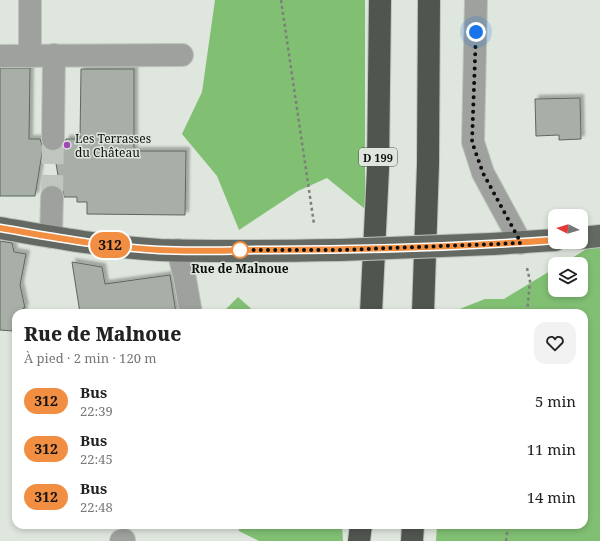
<!DOCTYPE html>
<html lang="fr">
<meta charset="utf-8">
<style>
body{margin:0;font-family:"Noto Serif",serif;background:#f2f2f2;color:#222;height:100vh;display:flex;flex-direction:column;font-size:15px;white-space:nowrap}
*{box-sizing:border-box;margin:0}
p{font-size:13px;color:#767676}
.icon{flex:none;width:22px;height:22px;fill:none;stroke:currentColor;stroke-width:2;stroke-linecap:round;stroke-linejoin:round}
.map{position:relative;flex:1;overflow:hidden}
.sheet{position:absolute;left:12px;top:309px;width:576px;height:220px;display:flex;flex-direction:column;background:#fff;border-radius:12px;box-shadow:0 2px 6px #0003}
.sheet>*{flex:none}
.badge{padding:0 8px;border-radius:13px;font-size:14px;line-height:26px}
.needle{width:26px;rotate:275deg}
.buttons{position:absolute;left:548px;top:209px;display:grid;gap:8px}
.buttons a{display:grid;place-items:center;width:40px;height:40px;border-radius:8px;background:#fff;box-shadow:0 2px 6px #0003;font-size:20px}
.you{position:absolute;width:20px;height:20px;margin:-10px;border:3px solid #fff;border-radius:50%;background:#1a73e8;box-shadow:0 0 0 6px #1a73e833}
.map>.badge{position:absolute;translate:-50% -50%;box-shadow:0 0 0 2px #fff}
.round{display:grid;place-items:center;flex:none;width:42px;height:42px;border-radius:12px;background:#f2f2f2}
.headline{display:flex;align-items:center;justify-content:space-between;height:68px;padding:0 12px}
h1{font-size:19px;font-weight:800;line-height:30px}
ul{padding:0;list-style:none}
li{display:flex;align-items:center;gap:12px;height:48px;padding:0 12px}
li div{flex:1}
li b{display:block;font-size:15px}
li em{font-style:normal}
li .badge{min-width:44px;font-weight:700;text-align:center}
.map>svg:first-child{display:block}
</style>
<div class="map">
<svg width="600" height="541" viewBox="0 0 600 541">
<defs>
<filter id="shadow"><feDropShadow dx="3.5" dy="-3.5" stdDeviation="1" flood-color="#0004"/></filter>
</defs>
<rect width="100%" height="100%" fill="#dee6dd"/>
<g fill="#81c073">
<path d="M 215,0 L 365,0 L 365,209 L 327,178 L 298,191 L 239,230 L 217,176 L 182,134 L 202,92 Z"/>
<path d="M 600,241 L 600,541 L 436,541 L 437,525 L 584,525 L 584,313 L 452,313 L 452,312 L 485,299 L 504,299 L 555,268 L 555,290 L 581,290 L 581,264 L 562,264 Z"/>
<path d="M 238,297 L 256,313 L 222,313 Z"/>
<path d="M 238,525 L 342,525 L 343,541 L 259,541 L 239,531 Z"/>
</g>
<g fill="#a8afa7" stroke="#5f665e" filter="url(#shadow)">
<path d="M 0,68 L 30,68 L 29,139 L 40,139 L 42,145 L 43,147 L 35,196 L 0,196 Z"/>
<path d="M 81,69 L 134,69 L 134,151 L 186,151 L 185,215 L 87,214 L 87,202 L 77,202 L 77,197 L 64,197 L 63,191 L 60,188 L 54,151 L 59,150 L 64,146 L 66,139 L 80,139 Z"/>
<path d="M 580,98 L 581,139 L 559,140 L 559,135 L 536,136 L 535,99 Z"/>
<path d="M 0,241 L 12,243 L 14,252 L 26,254 L 20,285 L 25,308 L 23,308 L 24,313 L 16,313 L 13,331 L 0,330 Z"/>
<path d="M 72,262 L 102,267 L 105,284 L 170,275 L 176,313 L 80,313 Z"/>
</g>
<g fill="none" stroke-linecap="round" stroke-linejoin="round">
<path stroke="#bfc6be" stroke-width="22" stroke-dasharray="22 11" stroke-linecap="butt" d="M 52,197 L 53,139"/>
<defs>
<g id="minor">
<path d="M 30,0 L 30,55"/>
<path d="M 476,0 L 473,142 L 483,173 L 521,243"/>
<path d="M 0,56 L 182,55"/>
<path d="M 53,139 L 54,55"/>
<path d="M 51,237 L 52,197"/>
<path d="M 178,250 L 185,279 L 191,313"/>
<path d="M 121,541 L 124,540"/>
</g>
<g id="major">
<path d="M 0,228 C 53,237 106,247 160,250 C 220,252 281,251 340,250"/>
<path d="M 581,238 L 600,236"/>
<path d="M 492,244 L 555,240"/>
</g>
<g id="highway">
<path d="M 371,313 L 378,169 L 380,0"/>
<path d="M 423,313 L 428,164 L 429,0"/>
<path d="M 359,541 L 361,525"/>
<path d="M 412,541 L 413,525"/>
</g>
</defs>
<use href="#minor" stroke="#bdc4bc" stroke-width="24"/>
<use href="#major" stroke="#bdc4bc" stroke-width="24"/>
<use href="#highway" stroke="#bdc4bc" stroke-width="24"/>
<g stroke="#7b807a" stroke-width="2.5" stroke-dasharray="3 3" stroke-linecap="butt">
<path d="M 281,0 L 314,224"/>
<path d="M 527,268 L 530,281 L 527,313"/>
<path d="M 506,541 L 508,525"/>
</g>
<use href="#minor" stroke="#9ea19d" stroke-width="22"/>
<use href="#major" stroke="#646a63" stroke-width="22"/>
<use href="#highway" stroke="#50564f" stroke-width="22"/>
<defs>
<path id="major-bridge" d="M 340,250 L 492,244"/>
</defs>
<use href="#major-bridge" stroke="#bdc4bc" stroke-width="24" stroke-linecap="butt"/>
<use href="#major-bridge" stroke="#646a63" stroke-width="22"/>
</g>
<g fill="none" stroke-linecap="round" stroke-linejoin="round">
<defs>
<path id="line" d="M 0,228 C 53,237 105,247 159,250 C 195,252 232,250 268,250 C 364,250 459,247 555,240"/>
</defs>
<use href="#line" stroke="#fff" stroke-width="9"/>
<use href="#line" stroke="#f28e42" stroke-width="6"/>
<path stroke="#0d0f0c" stroke-width="4" stroke-dasharray="0 7.2" d="M 240,250 L 236,250 L 340,250 L 521,243 L 483,173 L 472,142 L 476,32"/>
</g>
<circle fill="#a047b3" stroke="#dee6dd" stroke-width="1.5" cx="67" cy="145" r="4"/>
<circle fill="#fff" stroke="#f28e42" stroke-width="2" cx="240" cy="250" r="8"/>
<g text-anchor="middle" dominant-baseline="central" stroke-width="3" stroke-linejoin="round" paint-order="stroke">
<rect fill="#dee6dd" stroke="#4c504b" stroke-width="1" x="359" y="148" width="38" height="18" rx="3"/>
<g font-size="11" font-weight="bold" fill="#0d0f0c">
<text x="378" y="157">D 199</text>
</g>
<g font-size="12" fill="#0d0f0c" stroke="#dee6dd" text-anchor="start">
<text x="75" y="138">Les Terrasses<tspan x="75" dy="14">du Château</tspan></text>
</g>
<g font-size="12" font-weight="bold" fill="#0d0f0c" stroke="#dee6dd">
<text x="240" y="268">Rue de Malnoue</text>
</g>
</g>
</svg>
<div class="buttons">
<a><svg class="needle" viewBox="-14 -14 28 28"><path d="M0-13l5 13h-10z" fill="#e53935"/><path d="M0 13l5-13h-10z" fill="#767676"/></svg></a>
<a><svg class="icon" aria-label="layers" viewBox="0 0 24 24"><path d="M12 4l9 5-9 5-9-5zM3 14l9 5 9-5"/></svg></a>
</div>
<div class="you" style="left:476px;top:32px"></div>
<b class="badge" style="left:110px;top:245px;background:#f28e42;color:#111">312</b>
<section class="sheet">
<div class="headline"><div><h1>Rue de Malnoue</h1><p>À pied · 2 min · 120 m</p></div><a class="round"><svg class="icon" aria-label="heart" viewBox="0 0 24 24"><path d="M12 20l-8-8c-3-5 5-10 8-4 3-6 11-1 8 4z"/></svg></a></div>
<ul>
<li><span class="badge" style="background:#f28e42;color:#111">312</span><div><b>Bus</b><p>22:39</p></div><em>5 min</em></li>
<li><span class="badge" style="background:#f28e42;color:#111">312</span><div><b>Bus</b><p>22:45</p></div><em>11 min</em></li>
<li><span class="badge" style="background:#f28e42;color:#111">312</span><div><b>Bus</b><p>22:48</p></div><em>14 min</em></li>
</ul>
</section>
</div>
